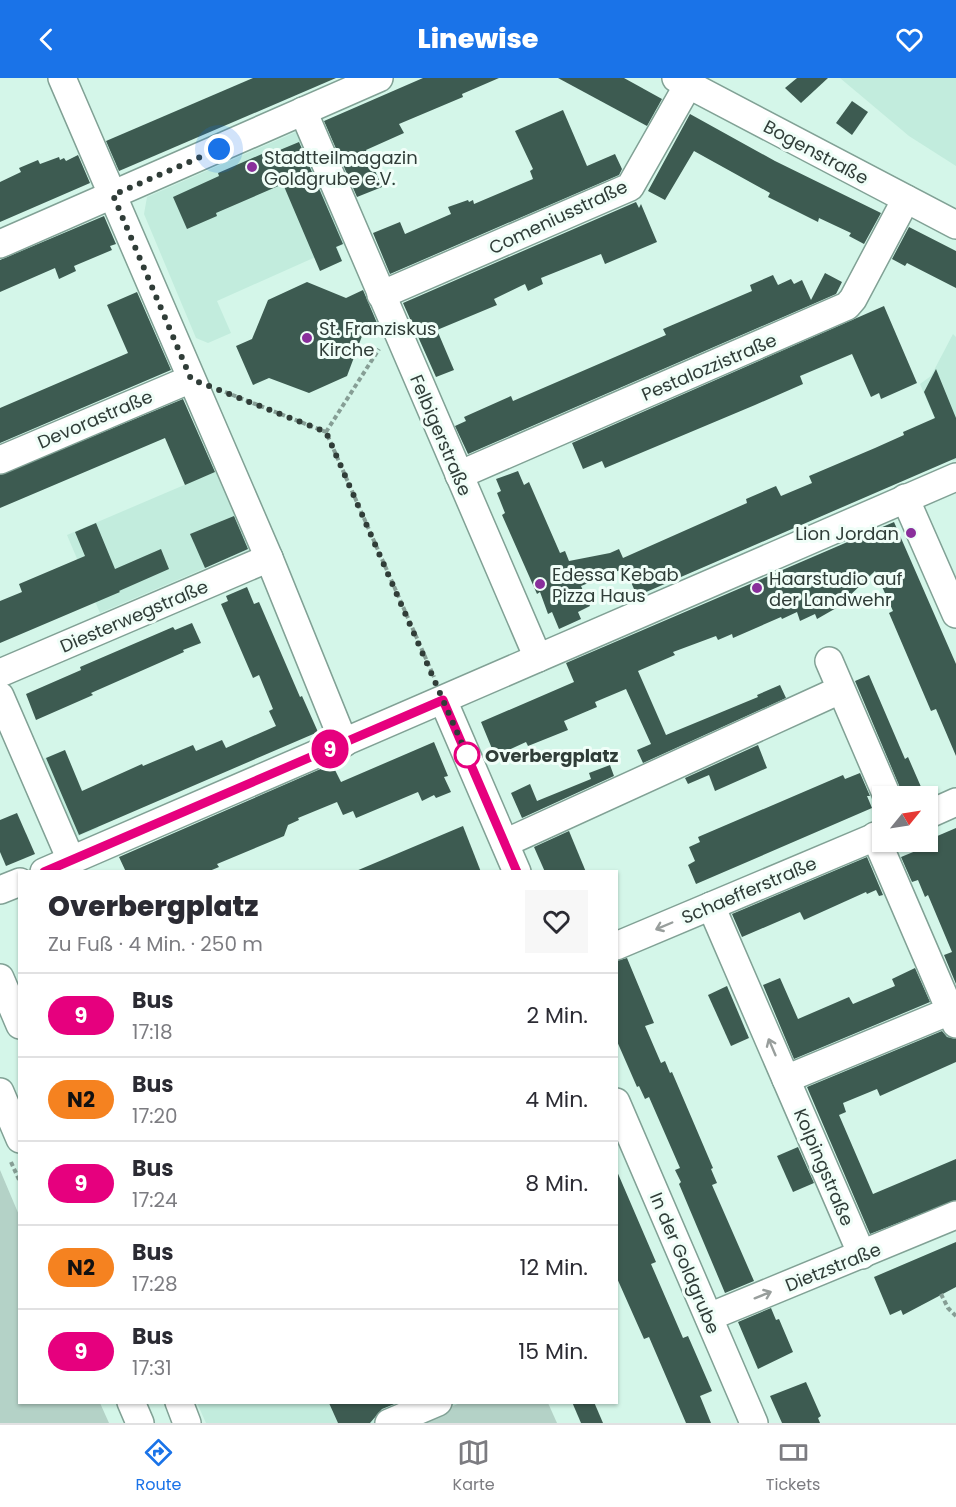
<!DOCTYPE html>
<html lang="de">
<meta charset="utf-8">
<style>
body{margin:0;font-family:Poppins,sans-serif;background:#f7f7f7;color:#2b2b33;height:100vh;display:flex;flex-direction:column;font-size:22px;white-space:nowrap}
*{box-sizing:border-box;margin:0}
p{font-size:20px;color:#7c7c81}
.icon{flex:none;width:33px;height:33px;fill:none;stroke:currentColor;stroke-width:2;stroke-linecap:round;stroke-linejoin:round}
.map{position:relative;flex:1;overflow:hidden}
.sheet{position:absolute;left:18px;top:792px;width:600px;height:534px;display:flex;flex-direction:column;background:#fff;border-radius:0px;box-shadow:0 2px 4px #0004}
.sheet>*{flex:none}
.badge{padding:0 12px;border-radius:20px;font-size:21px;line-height:39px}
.needle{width:39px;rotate:60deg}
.tools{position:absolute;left:872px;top:708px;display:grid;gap:12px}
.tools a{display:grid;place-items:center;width:66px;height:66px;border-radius:0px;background:#fff;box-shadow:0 2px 4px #0004;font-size:30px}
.you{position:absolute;width:30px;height:30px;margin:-15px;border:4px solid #fff;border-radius:50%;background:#1a73e8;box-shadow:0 0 0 9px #1a73e833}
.map>.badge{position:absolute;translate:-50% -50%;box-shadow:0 0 0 3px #fff}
.round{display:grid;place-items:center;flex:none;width:63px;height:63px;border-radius:0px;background:#f7f7f7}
.summary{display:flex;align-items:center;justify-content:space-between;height:102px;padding:0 30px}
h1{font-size:28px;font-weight:800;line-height:45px}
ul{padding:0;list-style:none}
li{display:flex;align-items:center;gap:18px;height:84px;padding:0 30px;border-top:2px solid #e1e1e2}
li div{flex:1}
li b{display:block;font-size:22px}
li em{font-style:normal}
li .badge{min-width:66px;font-weight:700;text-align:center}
header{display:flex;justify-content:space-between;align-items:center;height:78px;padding:0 30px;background:#1a73e8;color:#fff;font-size:27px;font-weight:800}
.dock{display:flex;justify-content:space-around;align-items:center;height:84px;border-top:2px solid #e1e1e2;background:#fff;font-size:16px;color:#7c7c81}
.dock a{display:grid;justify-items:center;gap:3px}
.dock .current{color:#1a73e8}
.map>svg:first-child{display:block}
</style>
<header><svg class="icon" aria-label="back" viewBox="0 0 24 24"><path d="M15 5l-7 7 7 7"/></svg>Linewise<svg class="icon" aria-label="heart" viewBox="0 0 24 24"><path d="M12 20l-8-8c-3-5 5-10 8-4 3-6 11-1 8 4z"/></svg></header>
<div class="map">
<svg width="956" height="1345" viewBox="0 0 956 1345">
<rect width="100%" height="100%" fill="#d4f6e9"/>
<g fill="#c2ecdd">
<path d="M 840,0 L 956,0 L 956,88 L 909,58 Z"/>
<path d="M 298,53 L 346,165 L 337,169 L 342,183 L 335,186 L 329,173 L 217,223 L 231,255 L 208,265 L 196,260 L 144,136 L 147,119 Z"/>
<path d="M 953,256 L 956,259 L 956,382 L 953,383 L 920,306 L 931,298 Z"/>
<path d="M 217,393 L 250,471 L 100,535 L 67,457 Z"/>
<path d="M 65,672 L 98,750 L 76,759 L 43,681 Z"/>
<path d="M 197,1325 L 462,1325 L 415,1345 L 206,1345 Z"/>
</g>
<g fill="#b4d2c7">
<path d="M 0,1092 L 19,1137 L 20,1324 L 100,1325 L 109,1345 L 0,1345 Z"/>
<path d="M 462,1324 L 548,1325 L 557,1345 L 415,1345 Z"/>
</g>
<g fill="#3d5b51">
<path d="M 253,0 L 336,0 L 119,93 L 106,63 Z"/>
<path d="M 423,0 L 499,0 L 462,16 L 463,19 L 399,46 L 404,55 L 366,72 L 382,109 L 357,119 L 324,43 Z"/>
<path d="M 558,0 L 624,0 L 662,21 L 647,48 Z"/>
<path d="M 797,0 L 828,0 L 801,25 L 785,10 Z"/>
<path d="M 852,23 L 868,34 L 852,57 L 836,45 Z"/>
<path d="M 563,32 L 587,88 L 615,76 L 622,91 L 619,97 L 390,196 L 373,155 L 400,144 L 405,156 L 451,136 L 448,129 L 468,122 L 469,124 L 473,122 L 474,126 L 533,101 L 530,93 L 533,91 L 515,53 Z"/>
<path d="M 690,36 L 775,83 L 881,135 L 864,166 L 849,158 L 851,155 L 819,140 L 818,144 L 768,119 L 770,115 L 694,73 L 665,122 L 648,113 Z"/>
<path d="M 299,64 L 343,166 L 336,169 L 342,183 L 320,193 L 283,106 L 216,135 L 217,138 L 187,151 L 173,119 L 219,98 L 218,95 L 262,76 L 263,79 Z"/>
<path d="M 78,77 L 90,105 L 0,144 L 0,104 L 21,94 L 19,90 L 38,82 L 40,86 L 59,79 L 60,82 L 64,80 L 66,83 Z"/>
<path d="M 636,124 L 639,130 L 641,126 L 657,164 L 605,186 L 601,176 L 541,200 L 543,206 L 528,213 L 525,206 L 494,221 L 497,227 L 437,252 L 454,292 L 436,299 L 403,225 Z"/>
<path d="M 104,138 L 116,166 L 110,168 L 112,172 L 74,188 L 76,193 L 59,201 L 55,190 L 0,214 L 0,182 Z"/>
<path d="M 909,149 L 956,173 L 956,210 L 907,185 L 905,188 L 892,181 Z"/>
<path d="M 825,195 L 842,204 L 836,216 L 468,376 L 455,348 L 466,343 L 464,339 L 511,318 L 513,323 L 666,257 L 663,251 L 752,213 L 750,207 L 773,197 L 778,207 L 791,201 L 794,206 L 802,202 L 811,222 Z"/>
<path d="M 307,204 L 346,220 L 363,212 L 380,252 L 362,258 L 347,298 L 309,315 L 269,300 L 253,307 L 236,268 L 252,261 L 268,222 Z"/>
<path d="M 137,214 L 171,292 L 0,365 L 0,330 L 128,275 L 107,227 Z"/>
<path d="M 884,228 L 917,305 L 881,321 L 879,315 L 871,319 L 852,276 L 800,298 L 803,306 L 755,327 L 605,390 L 602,383 L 583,391 L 572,365 Z"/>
<path d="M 936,291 L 956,340 L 956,380 L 637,518 L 625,490 L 581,508 L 590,528 L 578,534 L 581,541 L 559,551 L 552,534 L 548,536 L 540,514 L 537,516 L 502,437 L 505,435 L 497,415 L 501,413 L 496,401 L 518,393 L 524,407 L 529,404 L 560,475 L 565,473 L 569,483 L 610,475 L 619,471 L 623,480 L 747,425 L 746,421 L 776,408 L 781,418 L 812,405 L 809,398 L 875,370 L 904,357 L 903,354 L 935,340 L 924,314 Z"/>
<path d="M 183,321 L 215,394 L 185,407 L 165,360 L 0,430 L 0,397 Z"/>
<path d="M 234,438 L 248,471 L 205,490 L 190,456 Z"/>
<path d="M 894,444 L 956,586 L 956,678 L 936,631 L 931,633 L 889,535 L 893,533 L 875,493 L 838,529 L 817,541 L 815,536 L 800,543 L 797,534 L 782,541 L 781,539 L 733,560 L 732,556 L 718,562 L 716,558 L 673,574 L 675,577 L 638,593 L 666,657 L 758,619 L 757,617 L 780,607 L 786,620 L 643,685 L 637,672 L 651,666 L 626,611 L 595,624 L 597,629 L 564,643 L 568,652 L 528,668 L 526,664 L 495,678 L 481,644 L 574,604 L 566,585 Z"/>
<path d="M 96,445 L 115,491 L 161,471 L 169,491 L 119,513 L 120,514 L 0,565 L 0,523 L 22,514 L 19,506 L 85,478 L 75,454 Z"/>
<path d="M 247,509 L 254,526 L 259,524 L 300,619 L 302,618 L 318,654 L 79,757 L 46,680 L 65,672 L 82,713 L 142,686 L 143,688 L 193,667 L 196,673 L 222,662 L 226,670 L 276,648 L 269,633 L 273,631 L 259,597 L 253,600 L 221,526 L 228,523 L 226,518 Z"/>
<path d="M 192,545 L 201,565 L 183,572 L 184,574 L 91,615 L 93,617 L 36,642 L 26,616 L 81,592 L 80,589 L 173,549 L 175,552 Z"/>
<path d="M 869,597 L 905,681 L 908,679 L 925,718 L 903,718 L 901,712 L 855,603 Z"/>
<path d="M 434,664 L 448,698 L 444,699 L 451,714 L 436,720 L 434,717 L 422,723 L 418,714 L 356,740 L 353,733 L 343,737 L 337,724 L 298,740 L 299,742 L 288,747 L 284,758 L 217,786 L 219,789 L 207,794 L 126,794 L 119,779 L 332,686 L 341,704 Z"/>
<path d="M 758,667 L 767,690 L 715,713 L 709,697 L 688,706 L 685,700 Z"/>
<path d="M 610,687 L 614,698 L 522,740 L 511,715 L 530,706 L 537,723 L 591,701 L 589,695 Z"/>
<path d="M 860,695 L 870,718 L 867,718 L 872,730 L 696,806 L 688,787 L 695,783 L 689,769 L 700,764 L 698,759 L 843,697 L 845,701 Z"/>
<path d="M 17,735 L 35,776 L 6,788 L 0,774 L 0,742 Z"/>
<path d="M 463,748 L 481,794 L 356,794 L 356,793 Z"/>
<path d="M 956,750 L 956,906 L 944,877 L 952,874 L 928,817 L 925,819 L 918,802 L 912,804 L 901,779 L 923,770 L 921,765 Z"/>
<path d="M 569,753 L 586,794 L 545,794 L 534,769 Z"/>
<path d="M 867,779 L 883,817 L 879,818 L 876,812 L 867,816 L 866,814 L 804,842 L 800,834 L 742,859 L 732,836 Z"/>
<path d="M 627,880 L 654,945 L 645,948 L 661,985 L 665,983 L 670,995 L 672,994 L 713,1090 L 711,1091 L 717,1105 L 712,1107 L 754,1203 L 725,1215 L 679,1106 L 681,1104 L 675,1092 L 680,1090 L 649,1019 L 645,1021 L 639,1008 L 637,1009 L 616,961 L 616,883 Z"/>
<path d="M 915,890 L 930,924 L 794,981 L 763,907 L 780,900 L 798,941 L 849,919 L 853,926 L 895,908 L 892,901 Z"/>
<path d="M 727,908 L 749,960 L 731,968 L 708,917 Z"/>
<path d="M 942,953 L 947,959 L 956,961 L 956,984 L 880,1018 L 877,1011 L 843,1025 L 846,1034 L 839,1037 L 873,1116 L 956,1081 L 956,1122 L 870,1156 L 807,1009 Z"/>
<path d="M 798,1069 L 814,1105 L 793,1114 L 777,1078 Z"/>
<path d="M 616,1091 L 656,1184 L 651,1186 L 683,1260 L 688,1258 L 712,1313 L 700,1318 L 711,1345 L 686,1345 L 649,1259 L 644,1261 L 616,1198 Z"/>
<path d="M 956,1164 L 956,1209 L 903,1237 L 901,1232 L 890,1237 L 874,1199 Z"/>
<path d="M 771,1230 L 776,1242 L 779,1241 L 793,1274 L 758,1291 L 738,1244 Z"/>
<path d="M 806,1304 L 821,1338 L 818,1340 L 820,1345 L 782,1345 L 770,1318 Z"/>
<path d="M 572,1324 L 594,1324 L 603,1345 L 581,1345 Z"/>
<path d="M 329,1325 L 397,1325 L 382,1331 L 370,1345 L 338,1345 Z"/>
</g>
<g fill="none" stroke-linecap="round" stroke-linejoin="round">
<defs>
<g id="minor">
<path d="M 62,0 L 269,480 L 344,665"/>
<path d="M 676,0 L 956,147"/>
<path d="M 303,33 L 538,580"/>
<path d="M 0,166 L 379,0"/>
<path d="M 381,217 L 630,109 L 688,7"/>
<path d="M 0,382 L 191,301"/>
<path d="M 459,397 L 847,228 L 853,221 L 906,121"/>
<path d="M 905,420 L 956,536"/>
<path d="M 829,583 L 887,718"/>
<path d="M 0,595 L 269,480"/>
<path d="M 0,618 L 71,782"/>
<path d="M 443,622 L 517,794"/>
<path d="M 927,737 L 956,724"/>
<path d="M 875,758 L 956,946"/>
<path d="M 505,765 L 829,617"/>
<path d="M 44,794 L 956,399"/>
<path d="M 0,812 L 20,804"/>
<path d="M 711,828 L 862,1177"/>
<path d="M 616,868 L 882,756"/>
<path d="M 0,900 L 20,947"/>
<path d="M 786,1001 L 950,933"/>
<path d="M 0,1014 L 20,1061"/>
<path d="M 616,1024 L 754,1345"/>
<path d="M 709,1239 L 956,1137"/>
<path d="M 131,1324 L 140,1345"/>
<path d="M 179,1324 L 187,1345"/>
<path d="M 389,1345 L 438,1324"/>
</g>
</defs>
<use href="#minor" stroke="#81a195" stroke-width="30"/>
<g stroke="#869e95" stroke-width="4" stroke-dasharray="4.5 3" stroke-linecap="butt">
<path d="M 225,314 L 326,354 L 434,599"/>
<path d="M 326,354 L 379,271"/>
<path d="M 11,1084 L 20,1104"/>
<path d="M 941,1216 L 948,1230 L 956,1238"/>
</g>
<use href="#minor" stroke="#fff" stroke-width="27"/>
</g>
<defs><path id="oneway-shaft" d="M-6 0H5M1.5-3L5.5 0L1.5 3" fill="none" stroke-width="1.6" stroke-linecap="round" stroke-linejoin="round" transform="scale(1.5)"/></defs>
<g stroke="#989e9c">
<use href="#oneway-shaft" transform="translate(664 848) rotate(157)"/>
<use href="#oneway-shaft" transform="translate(772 969) rotate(-113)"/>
<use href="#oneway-shaft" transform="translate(763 1217) rotate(-22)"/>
</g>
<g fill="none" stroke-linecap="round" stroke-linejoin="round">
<defs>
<path id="line" d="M 44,794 L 443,622 L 517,794"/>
</defs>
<use href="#line" stroke="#fff" stroke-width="14"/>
<use href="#line" stroke="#e6007e" stroke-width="9"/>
<path stroke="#303d38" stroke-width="6" stroke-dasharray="0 10.8" d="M 219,71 L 113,117 L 191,301 L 326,354 L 470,684 L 467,677"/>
</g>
<g fill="#892f9b" stroke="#f0fef8" stroke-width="2">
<circle cx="252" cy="89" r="6"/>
<circle cx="307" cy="260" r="6"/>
<circle cx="911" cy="455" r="6"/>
<circle cx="540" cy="506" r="6"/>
<circle cx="757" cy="510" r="6"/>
</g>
<circle fill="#fff" stroke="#e6007e" stroke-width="3" cx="467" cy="677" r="12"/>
<g text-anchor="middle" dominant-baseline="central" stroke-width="6" stroke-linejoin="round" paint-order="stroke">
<g font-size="18" fill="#303d38" stroke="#f0fef8">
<text transform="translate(816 74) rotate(28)">Bogenstraße</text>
<text transform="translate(558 139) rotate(-25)">Comeniusstraße</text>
<text transform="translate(709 289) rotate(-23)">Pestalozzistraße</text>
<text transform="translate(95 341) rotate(-23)">Devorastraße</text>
<text transform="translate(441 357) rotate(67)">Felbigerstraße</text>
<text transform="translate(134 538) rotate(-23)">Diesterwegstraße</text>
<text transform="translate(749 812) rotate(-23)">Schaefferstraße</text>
<text transform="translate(824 1089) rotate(67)">Kolpingstraße</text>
<text transform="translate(685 1185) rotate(67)">In der Goldgrube</text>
<text transform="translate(833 1189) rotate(-22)">Dietzstraße</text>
</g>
<g font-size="18" fill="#303d38" stroke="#f0fef8" text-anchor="start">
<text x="264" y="79">Stadtteilmagazin<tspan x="264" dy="21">Goldgrube e.V.</tspan></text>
<text x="319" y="250">St. Franziskus<tspan x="319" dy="21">Kirche</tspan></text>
<text x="899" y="455" text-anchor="end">Lion Jordan</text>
<text x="552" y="496">Edessa Kebab<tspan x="552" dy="21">Pizza Haus</tspan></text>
<text x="769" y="500">Haarstudio auf<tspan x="769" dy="21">der Landwehr</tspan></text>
</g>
<g font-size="18" font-weight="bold" fill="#303d38" stroke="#f0fef8" text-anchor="start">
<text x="485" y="677">Overbergplatz</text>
</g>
</g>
</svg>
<div class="tools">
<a><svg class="needle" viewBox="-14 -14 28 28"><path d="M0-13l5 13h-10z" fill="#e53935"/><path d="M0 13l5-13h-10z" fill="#7c7c81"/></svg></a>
</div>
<div class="you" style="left:219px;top:71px"></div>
<b class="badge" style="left:330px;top:671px;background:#e6007e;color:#fff">9</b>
<section class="sheet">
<div class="summary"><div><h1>Overbergplatz</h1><p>Zu Fuß · 4 Min. · 250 m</p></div><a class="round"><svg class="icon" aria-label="heart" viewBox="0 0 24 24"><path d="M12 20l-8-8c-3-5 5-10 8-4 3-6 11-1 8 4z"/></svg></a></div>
<ul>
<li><span class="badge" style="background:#e6007e;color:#fff">9</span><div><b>Bus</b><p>17:18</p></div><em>2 Min.</em></li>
<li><span class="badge" style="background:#f58220;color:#111">N2</span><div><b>Bus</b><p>17:20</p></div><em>4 Min.</em></li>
<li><span class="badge" style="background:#e6007e;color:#fff">9</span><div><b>Bus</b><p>17:24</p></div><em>8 Min.</em></li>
<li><span class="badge" style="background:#f58220;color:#111">N2</span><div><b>Bus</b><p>17:28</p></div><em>12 Min.</em></li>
<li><span class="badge" style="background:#e6007e;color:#fff">9</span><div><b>Bus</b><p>17:31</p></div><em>15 Min.</em></li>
</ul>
</section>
</div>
<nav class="dock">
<a class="current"><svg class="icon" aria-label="directions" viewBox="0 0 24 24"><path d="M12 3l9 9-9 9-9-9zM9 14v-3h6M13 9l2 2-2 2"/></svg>Route</a>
<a><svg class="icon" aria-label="map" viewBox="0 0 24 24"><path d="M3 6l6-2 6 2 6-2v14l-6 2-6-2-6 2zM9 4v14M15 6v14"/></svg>Karte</a>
<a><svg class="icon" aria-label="tickets" viewBox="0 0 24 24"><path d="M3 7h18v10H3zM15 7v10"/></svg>Tickets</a>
</nav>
